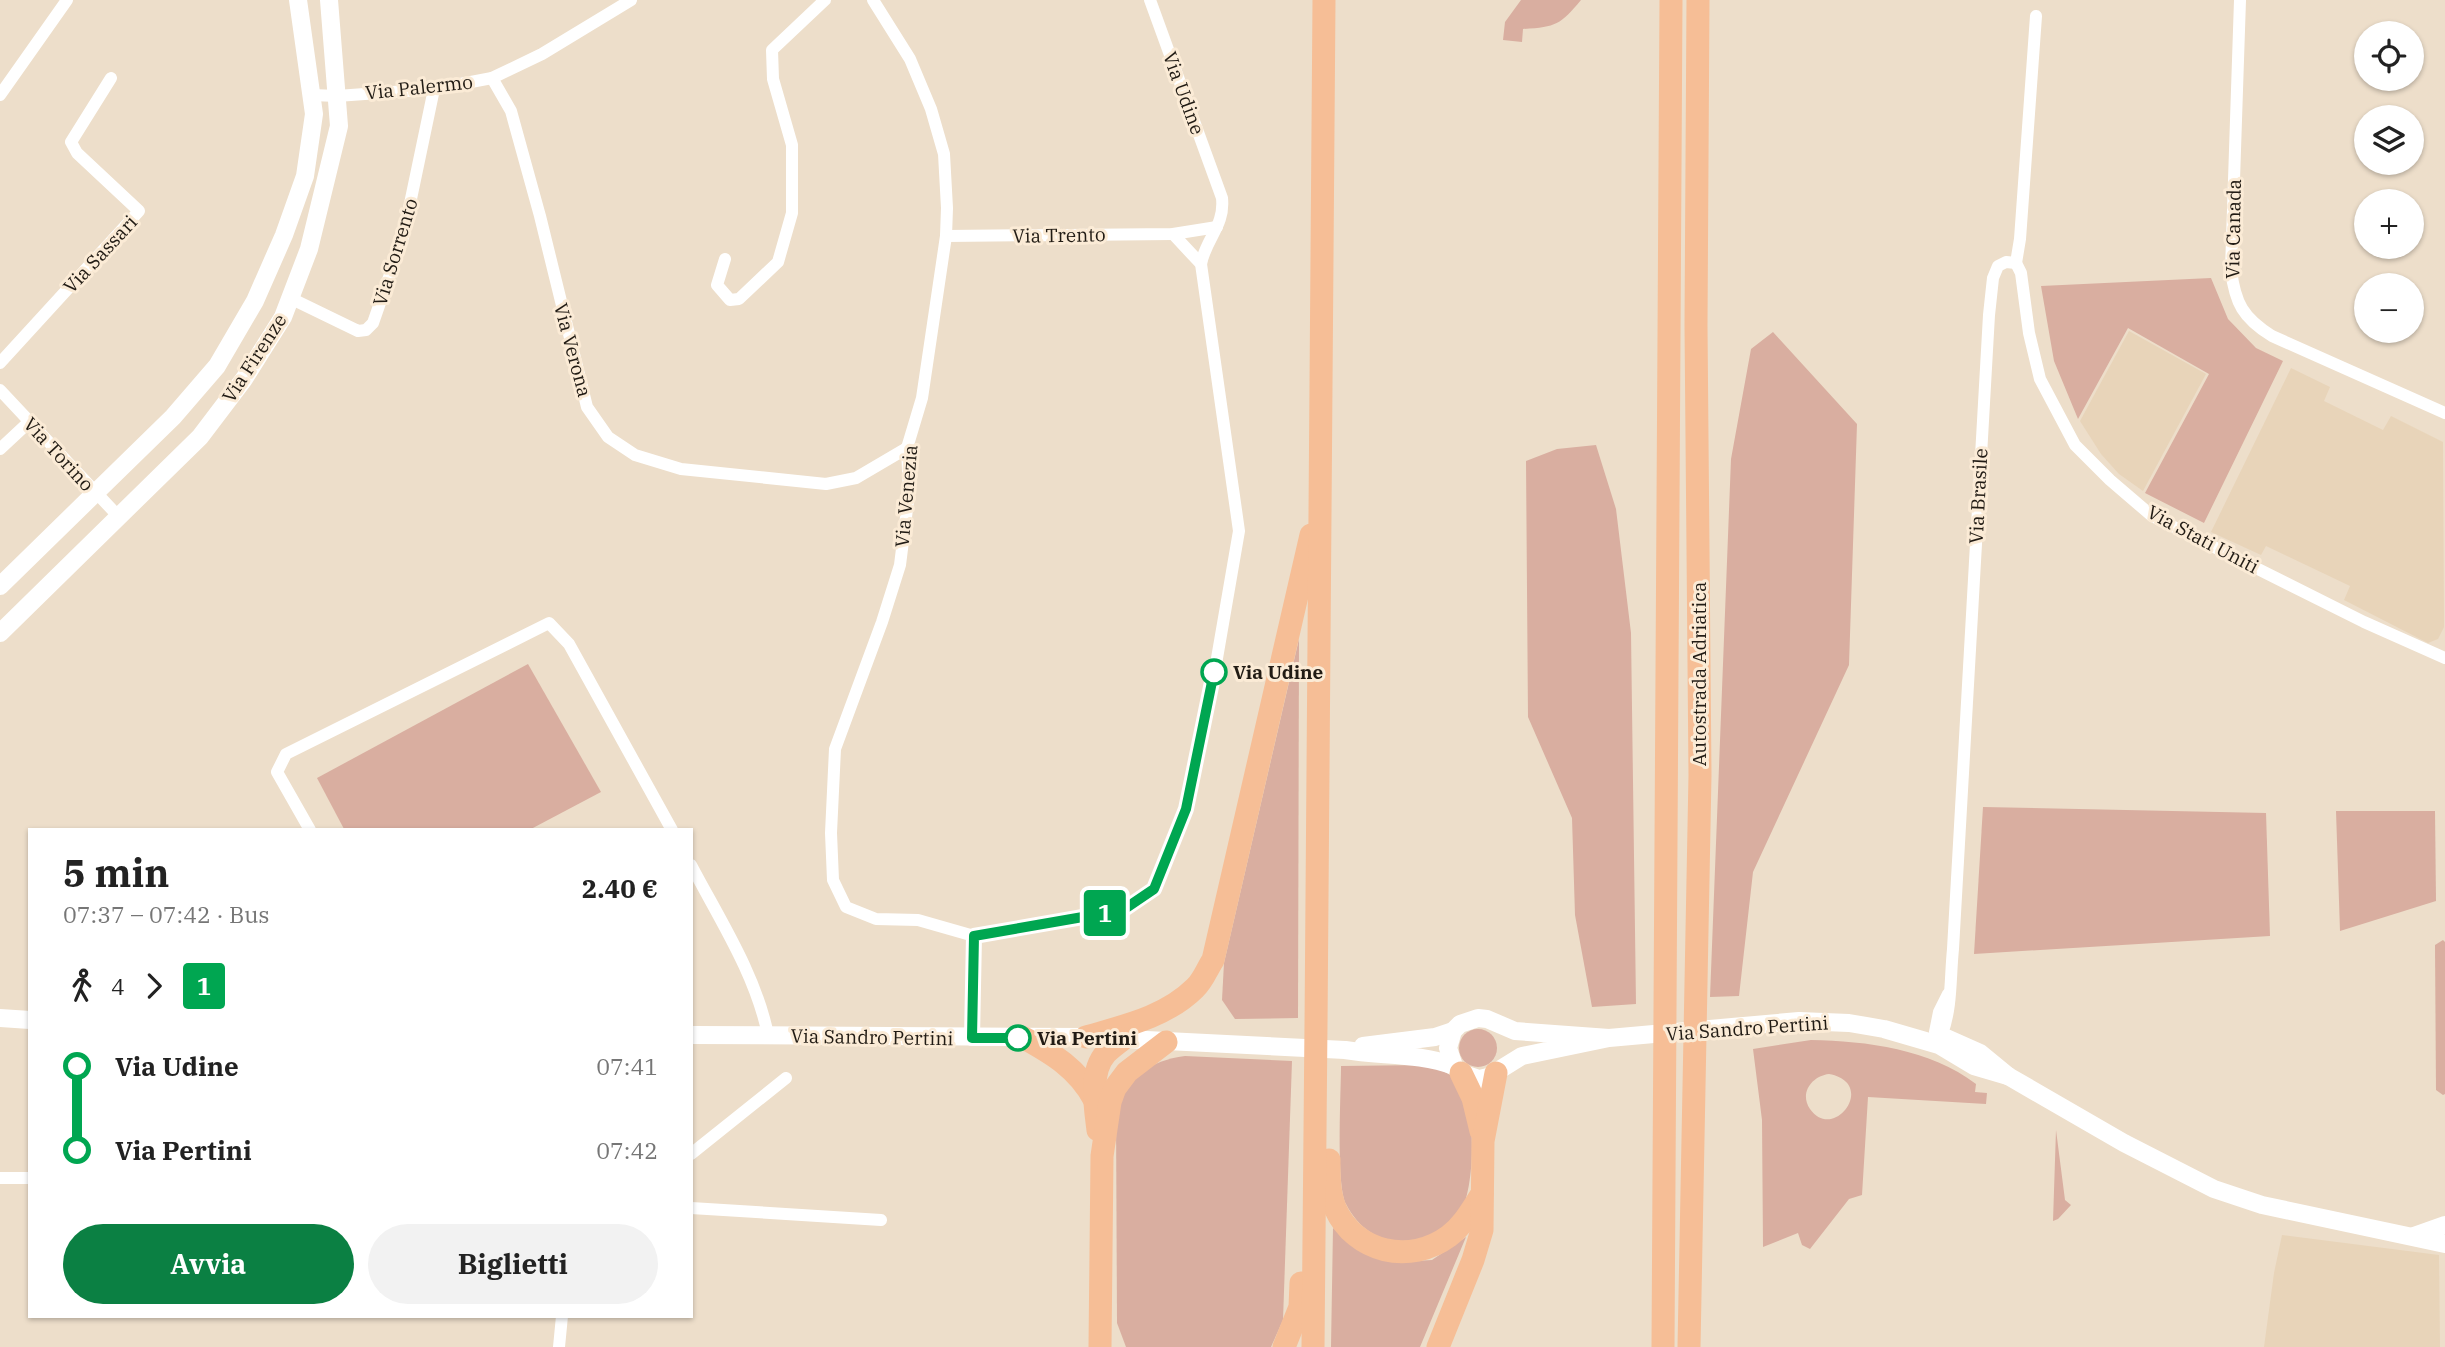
<!DOCTYPE html>
<html lang="it">
<meta charset="utf-8">
<style>
body{margin:0;font-family:"IBM Plex Serif",serif;background:#f2f2f2;color:#222;height:100vh;display:flex;flex-direction:column;font-size:26px;white-space:nowrap}
*{box-sizing:border-box;margin:0}
p{font-size:23px;color:#767676}
.icon{flex:none;width:38px;height:38px;fill:none;stroke:currentColor;stroke-width:2;stroke-linecap:round;stroke-linejoin:round}
.map{position:relative;flex:1;overflow:hidden}
.sheet{position:absolute;left:28px;top:828px;width:665px;height:490px;display:flex;flex-direction:column;background:#fff;border-radius:0px;box-shadow:0 2px 5px #0004}
.sheet>*{flex:none}
.badge{padding:0 14px;border-radius:5px;font-size:24px;line-height:46px}
.tools{position:absolute;left:2354px;top:21px;display:grid;gap:14px}
.tools a{display:grid;place-items:center;width:70px;height:70px;border-radius:50%;background:#fff;box-shadow:0 2px 5px #0004;font-size:35px}
.map>.badge{position:absolute;translate:-50% -50%;box-shadow:0 0 0 4px #fff}
.legs{display:flex;align-items:center;gap:10px;height:77px;padding:0 35px;font-size:23px}
.legs p{margin-inline-start:auto}
.head{display:flex;align-items:center;justify-content:space-between;height:119px;padding:0 35px}
h1{font-size:38px;font-weight:700;line-height:52px}
.cta{display:flex;gap:14px;margin-top:auto;padding:14px 35px}
.cta a{flex:1;height:80px;border-radius:42px;background:#0b8043;color:#fff;font-size:28px;font-weight:700;line-height:80px;text-align:center}
.cta a+a{background:#f2f2f2;color:#222}
ul{padding:0 35px;list-style:none}
li{display:flex;align-items:center;gap:24px;height:84px;font-size:26px}
li i{display:grid;place-items:center;width:10px;height:100%;margin:0 9px;background:currentColor}
li i::after{content:'';width:18px;height:18px;margin:-9px;border:5px solid;border-radius:50%;background:#fff}
li p{margin-inline-start:auto}
li:first-child i{background:linear-gradient(#0000 50%,currentColor 0)}
li:last-child i{background:linear-gradient(currentColor 50%,#0000 0)}
.map>svg:first-child{display:block}
</style>
<div class="map">
<svg width="2445" height="1347" viewBox="0 0 2445 1347">
<rect width="100%" height="100%" fill="#eddeca"/>
<g fill="#e8d4b9">
<path d="M 2129,331 L 2206,374 L 2143,491 L 2119,474 L 2101,454 L 2080,421 Z"/>
<path d="M 2291,368 L 2330,387 L 2324,401 L 2383,430 L 2391,416 L 2443,442 L 2444,627 L 2438,639 L 2428,643 L 2344,600 L 2350,586 L 2266,546 L 2261,555 L 2211,532 Z"/>
<path d="M 2282,1235 L 2439,1255 L 2440,1347 L 2264,1347 L 2274,1273 Z"/>
</g>
<g fill="#d9aea0" fill-rule="evenodd">
<path d="M 1521,0 L 1581,0 C 1560,25 1556,27 1523,29 L 1522,42 L 1503,40 L 1505,22 Z"/>
<path d="M 2211,278 L 2228,319 L 2256,348 L 2283,361 L 2204,523 L 2145,493 L 2209,374 L 2128,328 L 2078,419 L 2054,361 L 2041,286 Z"/>
<path d="M 1773,332 L 1857,424 L 1849,665 L 1753,872 L 1739,996 L 1710,997 L 1731,459 L 1751,349 Z"/>
<path d="M 1596,445 L 1616,509 L 1631,633 L 1636,1004 L 1592,1007 L 1575,915 L 1572,818 L 1528,717 L 1526,461 L 1557,449 Z"/>
<path d="M 1299,639 L 1298,1018 L 1235,1019 L 1222,1000 L 1224,963 Z"/>
<path d="M 528,664 L 601,792 L 531,829 L 344,829 L 317,778 Z"/>
<path d="M 1983,807 L 2266,813 L 2270,936 L 1974,954 Z"/>
<path d="M 2336,811 L 2435,811 L 2436,901 L 2340,931 Z"/>
<path d="M 2443,940 L 2445,942 L 2445,1094 L 2443,1095 L 2436,1090 L 2435,945 Z"/>
<circle cx="1478" cy="1048" r="19"/>
<path d="M 1811,1040 C 1867,1041 1930,1049 1976,1084 L 1975,1092 L 1987,1093 L 1986,1104 L 1868,1097 L 1862,1195 L 1849,1199 L 1810,1249 L 1802,1245 L 1798,1233 L 1763,1247 L 1762,1120 L 1753,1049 ZM 1829,1074 C 1878,1083 1834,1143 1810,1109 C 1799,1093 1812,1076 1829,1074 Z"/>
<path d="M 1185,1056 L 1292,1061 L 1283,1320 L 1271,1347 L 1126,1347 L 1117,1323 L 1116,1111 C 1129,1076 1149,1061 1185,1056 Z"/>
<path d="M 1424,1065 C 1436,1069 1448,1071 1457,1081 C 1478,1106 1476,1194 1457,1220 C 1452,1226 1441,1229 1434,1233 C 1428,1236 1421,1241 1415,1242 C 1385,1247 1359,1230 1346,1204 C 1336,1185 1341,1093 1341,1066 Z"/>
<path d="M 2056,1130 L 2065,1200 L 2071,1205 L 2058,1219 L 2053,1221 Z"/>
<path d="M 1333,1228 L 1363,1253 L 1399,1262 L 1432,1260 L 1466,1237 L 1420,1347 L 1331,1347 Z"/>
</g>
<g fill="none" stroke-linecap="round" stroke-linejoin="round">
<g stroke="#fff" stroke-width="12">
<path d="M 873,0 L 910,59 L 931,109 L 944,154 L 947,208 L 946,236 L 922,398 L 907,448 L 909,493 L 900,565 L 882,622 L 835,749 L 831,833 L 833,880 L 846,907 L 876,919 L 918,920 L 974,936 L 1123,910 L 1154,889 L 1186,809 L 1216,664 L 1239,531 L 1201,264 L 1173,234"/>
<path d="M 1150,0 L 1222,198 C 1225,226 1206,238 1201,264"/>
<path d="M 2240,0 L 2231,270 C 2235,303 2243,318 2272,336 L 2445,413"/>
<path d="M 492,78 L 511,111 L 540,216 L 587,407 L 608,437 L 635,455 L 681,469 L 826,484 L 856,478 L 907,448"/>
<path d="M 0,95 L 67,0"/>
<path d="M 312,95 L 337,96 L 434,89 L 492,78 L 542,54 L 631,0"/>
<path d="M 946,236 L 1173,234 L 1217,227"/>
<path d="M 725,259 L 717,285 L 730,300 L 739,299 L 778,262 L 792,213 L 792,145 L 773,79 L 772,50 L 825,0"/>
<path d="M 2016,263 L 2021,273 L 2029,333 L 2040,379 L 2075,445 L 2110,480 L 2152,516 L 2364,622 L 2445,658"/>
<path d="M 2016,263 L 2020,239 L 2036,16"/>
<path d="M 290,298 L 358,331 L 366,330 L 373,323 L 403,237 L 434,89"/>
<path d="M 0,363 L 139,211 L 77,153 L 71,142 L 111,78"/>
<path d="M 0,390 L 119,517"/>
<path d="M 0,449 L 29,422"/>
<path d="M 310,830 L 277,772 L 286,754 L 549,623 L 569,644 L 672,830"/>
<path d="M 691,865 C 720,920 756,975 768,1035"/>
<path d="M 1935,1032 L 1939,1012 L 1948,994"/>
<path d="M 1942,1034 C 1952,1007 1950,978 1953,949 L 1989,315 L 1993,278 L 1998,266 L 2006,262 L 2016,263"/>
<path d="M 972,1038 L 974,936"/>
<path d="M 691,1154 L 786,1078"/>
<path d="M 0,1178 L 30,1178"/>
<path d="M 691,1208 L 881,1220"/>
<path d="M 559,1347 L 562,1316"/>
</g>
<g stroke="#fff" stroke-width="18">
<path d="M 0,586 L 173,417 L 217,366 L 255,301 L 284,235 L 305,176 L 314,114 L 298,0"/>
<path d="M 0,633 L 200,437 L 244,379 L 283,317 L 309,249 L 339,126 L 329,0"/>
<path d="M 0,1018 L 30,1020"/>
<path d="M 691,1035 L 1086,1037 L 1345,1050 C 1381,1056 1420,1053 1454,1066"/>
<path d="M 1944,1037 L 1980,1053 L 2008,1076 L 2124,1143 L 2214,1189 L 2262,1205 L 2445,1244"/>
<path d="M 1609,1038 L 1522,1056 L 1488,1077 L 1479,1079 L 1461,1073 L 1454,1066 L 1448,1048 L 1453,1031 L 1460,1024 L 1478,1018 L 1487,1019 L 1515,1031 L 1609,1038 L 1799,1021 L 1849,1023 L 1884,1029 L 1939,1045 L 1974,1066 L 2008,1076"/>
<path d="M 1363,1046 L 1435,1037 L 1453,1031"/>
<path d="M 2414,1236 L 2445,1225"/>
</g>
<g stroke="#f6be96" stroke-width="23">
<path d="M 1086,1037 C 1124,1026 1166,1017 1195,988 C 1203,981 1207,969 1213,960 L 1311,535"/>
<path d="M 1024,1038 C 1053,1054 1078,1069 1094,1099"/>
<path d="M 1461,1073 L 1473,1098 L 1481,1131"/>
<path d="M 1098,1130 C 1095,1106 1089,1072 1106,1053 C 1111,1048 1118,1043 1123,1039"/>
<path d="M 1329,1160 C 1329,1176 1329,1193 1335,1208 C 1355,1253 1410,1265 1449,1236 C 1463,1226 1472,1209 1482,1194"/>
<path d="M 1100,1347 L 1102,1156 L 1110,1102 L 1115,1088 L 1127,1072 L 1166,1042"/>
<path d="M 1284,1347 L 1300,1307 L 1301,1283"/>
<path d="M 1313,1347 C 1317,898 1322,449 1324,0"/>
<path d="M 1438,1347 L 1473,1260 L 1482,1230 L 1483,1141 L 1496,1073"/>
<path d="M 1663,1347 L 1671,0"/>
<path d="M 1689,1347 L 1700,775 L 1696,325 L 1698,0"/>
</g>
</g>
<g fill="none" stroke-linecap="round" stroke-linejoin="round">
<defs>
<path id="line-1" d="M 1018,1038 L 972,1038 L 974,936 L 1123,910 L 1154,889 L 1186,809 L 1214,672"/>
</defs>
<use href="#line-1" stroke="#fff" stroke-width="16"/>
<use href="#line-1" stroke="#00a651" stroke-width="10"/>
</g>
<g fill="#fff" stroke="#00a651" stroke-width="3.5">
<circle cx="1214" cy="672" r="12"/>
<circle cx="1018" cy="1038" r="12"/>
</g>
<g text-anchor="middle" dominant-baseline="central" stroke-width="6" stroke-linejoin="round" paint-order="stroke">
<g font-size="19" fill="#211b14" stroke="#fbebd6">
<text transform="translate(419 87) rotate(-6)">Via Palermo</text>
<text transform="translate(1184 93) rotate(70)">Via Udine</text>
<text transform="translate(2233 229) rotate(-89)">Via Canada</text>
<text transform="translate(1059 235) rotate(-1)">Via Trento</text>
<text transform="translate(395 252) rotate(-73)">Via Sorrento</text>
<text transform="translate(100 254) rotate(-47)">Via Sassari</text>
<text transform="translate(573 350) rotate(75)">Via Verona</text>
<text transform="translate(254 358) rotate(-57)">Via Firenze</text>
<text transform="translate(59 454) rotate(47)">Via Torino</text>
<text transform="translate(906 496) rotate(-85)">Via Venezia</text>
<text transform="translate(1978 496) rotate(-87)">Via Brasile</text>
<text transform="translate(2203 539) rotate(28)">Via Stati Uniti</text>
<text transform="translate(1699 674) rotate(-90)">Autostrada Adriatica</text>
<text transform="translate(1747 1028) rotate(-4)">Via Sandro Pertini</text>
<text transform="translate(872 1037) rotate(1)">Via Sandro Pertini</text>
</g>
<g font-size="19" font-weight="bold" fill="#211b14" stroke="#fbebd6" text-anchor="start">
<text x="1233" y="672">Via Udine</text>
<text x="1037" y="1038">Via Pertini</text>
</g>
</g>
</svg>
<div class="tools">
<a><svg class="icon" aria-label="locate" viewBox="0 0 24 24"><circle cx="12" cy="12" r="6"/><path d="M12 2v4M12 18v4M2 12h4M18 12h4"/></svg></a>
<a><svg class="icon" aria-label="layers" viewBox="0 0 24 24"><path d="M12 4l9 5-9 5-9-5zM3 14l9 5 9-5"/></svg></a>
<a>+</a>
<a>−</a>
</div>
<b class="badge" style="left:1105px;top:913px;background:#00a651;color:#fff">1</b>
<section class="sheet">
<div class="head"><div><h1>5 min</h1><p>07:37 – 07:42 · Bus</p></div><b>2.40 €</b></div>
<div class="legs"><svg class="icon" aria-label="walk" viewBox="0 0 24 24"><circle cx="13" cy="4" r="2"/><path d="M13 8l-2 6 4 7M11 14l-3 7M7 12l3-4h3l4 4"/></svg>4<svg class="icon" aria-label="forward" viewBox="0 0 24 24"><path d="M9 5l7 7-7 7"/></svg><b class="badge" style="background:#00a651;color:#fff">1</b></div>
<ul>
<li><i style="color:#00a651"></i><b>Via Udine</b><p>07:41</p></li>
<li><i style="color:#00a651"></i><b>Via Pertini</b><p>07:42</p></li>
</ul>
<div class="cta"><a>Avvia</a><a>Biglietti</a></div>
</section>
</div>
